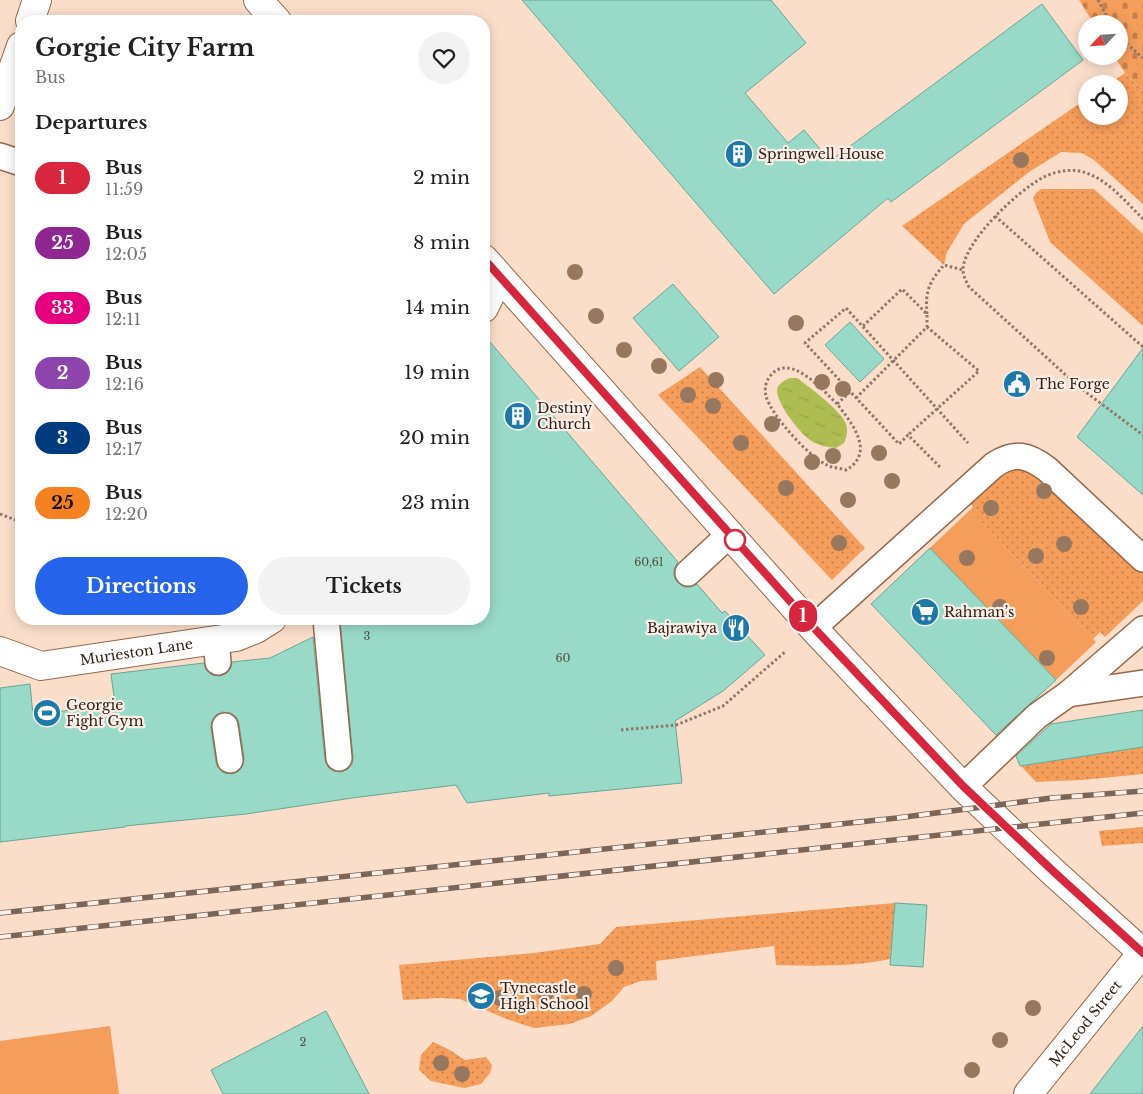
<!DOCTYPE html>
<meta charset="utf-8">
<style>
body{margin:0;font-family:"Libre Baskerville",serif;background:#f2f2f2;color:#222;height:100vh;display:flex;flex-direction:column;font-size:19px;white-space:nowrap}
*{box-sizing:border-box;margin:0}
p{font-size:16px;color:#767676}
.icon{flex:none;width:28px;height:28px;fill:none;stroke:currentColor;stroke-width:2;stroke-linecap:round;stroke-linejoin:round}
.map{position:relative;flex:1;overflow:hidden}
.side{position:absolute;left:15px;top:15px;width:475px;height:610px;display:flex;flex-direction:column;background:#fff;border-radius:20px;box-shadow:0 2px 12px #0003}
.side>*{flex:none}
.badge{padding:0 10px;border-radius:16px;font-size:18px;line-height:32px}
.needle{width:32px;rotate:245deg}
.controls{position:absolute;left:1078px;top:15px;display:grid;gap:10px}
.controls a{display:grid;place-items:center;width:50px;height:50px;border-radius:50%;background:#fff;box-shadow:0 2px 12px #0003;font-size:25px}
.map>.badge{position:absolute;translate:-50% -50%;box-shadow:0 0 0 2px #fff}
h2{padding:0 20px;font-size:19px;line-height:45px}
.round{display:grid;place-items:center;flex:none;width:52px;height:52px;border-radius:26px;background:#f2f2f2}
.overview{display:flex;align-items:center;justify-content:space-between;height:85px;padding:0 20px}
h1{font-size:24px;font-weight:700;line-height:38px}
.cta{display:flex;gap:10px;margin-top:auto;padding:10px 20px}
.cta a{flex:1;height:58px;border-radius:30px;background:#2563eb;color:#fff;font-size:20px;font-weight:700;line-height:58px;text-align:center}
.cta a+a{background:#f2f2f2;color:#222}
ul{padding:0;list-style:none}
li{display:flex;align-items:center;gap:15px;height:65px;padding:0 20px}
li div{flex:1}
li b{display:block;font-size:19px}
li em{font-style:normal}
li .badge{min-width:55px;font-weight:700;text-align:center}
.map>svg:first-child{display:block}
</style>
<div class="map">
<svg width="1143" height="1094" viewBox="0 0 1143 1094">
<defs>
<pattern id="grass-dots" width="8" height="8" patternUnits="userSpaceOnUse" patternTransform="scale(1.25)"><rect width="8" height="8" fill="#f59d5a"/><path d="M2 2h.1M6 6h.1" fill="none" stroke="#c78049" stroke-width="1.8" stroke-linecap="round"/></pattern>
<pattern id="cemetery-stones" width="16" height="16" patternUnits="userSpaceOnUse" patternTransform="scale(1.25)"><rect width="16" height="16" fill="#f59d5a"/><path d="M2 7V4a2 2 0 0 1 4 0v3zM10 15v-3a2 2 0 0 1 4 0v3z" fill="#c78049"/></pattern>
<pattern id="water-ripples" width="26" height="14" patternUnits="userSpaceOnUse" patternTransform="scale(1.25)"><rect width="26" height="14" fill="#aebd51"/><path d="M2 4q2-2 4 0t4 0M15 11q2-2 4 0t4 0" fill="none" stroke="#96a246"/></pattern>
</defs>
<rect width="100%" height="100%" fill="#fbdeca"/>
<g fill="url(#grass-dots)">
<path d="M 1125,73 L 1143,90 L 1143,204 L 1094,160 L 1082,153 L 1061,152 L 1029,172 L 964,224 L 947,252 L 944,265 L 902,226 L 1086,99 L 1086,116 L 1119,116 L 1119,84 L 1109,84 Z"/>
<path d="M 1041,189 L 1094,189 L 1143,234 L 1143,326 L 1050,242 L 1033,198 L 1036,193 Z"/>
<path d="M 700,367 L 865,548 L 832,580 L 658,395 Z"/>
<path d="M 1015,466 L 1038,473 L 1143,573 L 1143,601 L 1105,637 L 1100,632 L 1093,639 L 970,510 L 973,507 L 970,503 L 1010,467 Z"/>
<path d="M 1143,747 L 1143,774 L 1082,780 L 1036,782 L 1021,766 Z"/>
<path d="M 1143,827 L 1143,843 L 1102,846 L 1099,831 Z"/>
<path d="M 895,903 L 890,959 C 853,967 815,966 776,965 L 774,946 L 656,961 L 657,980 L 641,981 L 624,987 L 612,1001 L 591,1016 L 570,1024 L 534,1028 L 509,1020 L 460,999 L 439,998 L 403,1000 L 399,965 L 534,953 L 600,944 L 616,927 Z"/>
<path d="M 433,1042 L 448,1049 L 465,1060 L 486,1057 L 492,1065 L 490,1073 L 481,1084 L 464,1088 L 431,1081 L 419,1070 L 421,1055 Z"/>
</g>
<path fill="url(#cemetery-stones)" d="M 1079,0 L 1143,0 L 1143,90 L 1125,73 L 1114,56 L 1119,56 L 1119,24 L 1094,24 Z"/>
<g fill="#f59d5a">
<path d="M 970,510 L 1096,642 L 1056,680 L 930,548 Z"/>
<path d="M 110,1026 L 119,1094 L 0,1094 L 0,1041 Z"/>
</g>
<path fill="url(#water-ripples)" d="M 790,378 L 797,378 C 809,387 841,410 846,424 C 848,431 847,436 844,443 L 836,448 C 828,447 821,446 813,442 C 801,435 778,406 777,391 C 777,384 785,380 790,378 Z"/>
<g fill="#99d9c8" stroke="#67a696" fill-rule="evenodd">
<path d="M 522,0 L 771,0 L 806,43 L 745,93 L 788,143 L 804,130 L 830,161 L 1042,4 L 1083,60 L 891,202 L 888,198 L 774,294 Z"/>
<path d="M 673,284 L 719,337 L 679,371 L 633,318 Z"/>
<path d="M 850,322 L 884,359 L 860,382 L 825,345 Z"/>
<path d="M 484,335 L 678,562 L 674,569 L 674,576 L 677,582 L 684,587 L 691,587 L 697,584 L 722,613 L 725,611 L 765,655 L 723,691 L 675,721 L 682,783 L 549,796 L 549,793 L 467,803 L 456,785 L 352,798 L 246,814 L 125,826 L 125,827 L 0,842 L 0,688 L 30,684 L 33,715 L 115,704 L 111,674 L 204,663 L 206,670 L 212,675 L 220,676 L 227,673 L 231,668 L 232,662 L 270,658 L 313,637 L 325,760 L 328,767 L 333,771 L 341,772 L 348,769 L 352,764 L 353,757 L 340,619 L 484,619 ZM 222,712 L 231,713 L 237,718 L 239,724 L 244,758 L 243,765 L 239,771 L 233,774 L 224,773 L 218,768 L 216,762 L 211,728 L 212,721 L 216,715 Z"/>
<path d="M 1143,348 L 1143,495 L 1077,437 Z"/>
<path d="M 930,548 L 1056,680 L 996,735 L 871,604 Z"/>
<path d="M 1143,710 L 1143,747 L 1020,766 L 1016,756 L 1051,724 Z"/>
<path d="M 895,903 L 927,905 L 923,967 L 890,965 Z"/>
<path d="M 326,1011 L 369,1094 L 223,1094 L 211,1070 Z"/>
<path d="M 1143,1026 L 1143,1094 L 1090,1094 L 1114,1063 Z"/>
</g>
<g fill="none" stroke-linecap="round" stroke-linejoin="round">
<defs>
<g id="lane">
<path d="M 0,156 L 21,163"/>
<path d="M 688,573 L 730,534"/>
<path d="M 326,619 L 339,758"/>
<path d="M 813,628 L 994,465 C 1015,451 1028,455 1047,469 L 1143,559"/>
<path d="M 216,640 L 218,662"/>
<path d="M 1068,694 L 1143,683"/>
<path d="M 225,726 L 230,760"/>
<path d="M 963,787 L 1037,716 L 1068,694 L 1143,629"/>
</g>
<g id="street">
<path d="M 30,21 L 37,0"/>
<path d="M 0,106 L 21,46"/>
<path d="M 484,308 L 499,277"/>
<path id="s1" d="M 0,651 L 41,666 L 236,637 L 256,629 L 272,619"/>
<path id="s2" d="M 1028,1094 L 1142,953"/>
</g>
<g id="primary">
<path d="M 258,0 L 277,21"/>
<path d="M 484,259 L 813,628 L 963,787 L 1053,872 L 1143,953"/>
</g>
</defs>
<use href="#lane" stroke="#946a4b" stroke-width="28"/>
<use href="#street" stroke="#946a4b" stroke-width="30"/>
<use href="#primary" stroke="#946a4b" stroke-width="30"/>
<g stroke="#8f7869" stroke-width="3" stroke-dasharray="2.5 2.5" stroke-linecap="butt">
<path d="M 1098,0 L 1111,24"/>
<path d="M 1119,37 L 1143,58"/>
<path d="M 995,216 L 1143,347"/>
<path d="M 1143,219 C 1125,201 1105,176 1079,171 C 1067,169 1053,172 1042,178 C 1018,191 965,240 963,269 C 963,276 966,281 969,287 L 1079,387 L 1143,435"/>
<path d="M 927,314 C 925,291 929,282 944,265 L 963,270"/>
<path d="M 863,326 L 902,289 L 927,314 L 927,327"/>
<path d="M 856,398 L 927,327 L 979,371 L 908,435"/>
<path d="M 837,404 C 824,391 790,352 771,375 C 766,380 764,389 766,396 C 771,415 809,457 827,465 C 832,468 840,468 846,470 C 876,453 852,423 837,404 L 850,392"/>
<path d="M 940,467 L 908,435 L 899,444 L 805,343 L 846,308 L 968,443"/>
<path d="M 0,514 L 21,522"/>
<path d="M 621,730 L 676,725 L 723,706 L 786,651"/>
</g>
<use href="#lane" stroke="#fff" stroke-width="25"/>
<use href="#street" stroke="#fff" stroke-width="28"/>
<use href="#primary" stroke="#fff" stroke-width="28"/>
<defs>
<g id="rail">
<path d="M 0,913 L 897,818 L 1052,798 L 1143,791"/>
<path d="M 0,937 L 1143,813"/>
</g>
</defs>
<use href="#rail" stroke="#7b6557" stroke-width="5.5"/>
<use href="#rail" stroke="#faf0e9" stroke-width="4" stroke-dasharray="11" stroke-linecap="butt"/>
</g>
<g fill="#97775e">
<circle cx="1021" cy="160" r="8"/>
<circle cx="575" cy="272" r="8"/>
<circle cx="596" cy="316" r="8"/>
<circle cx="796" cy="323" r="8"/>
<circle cx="624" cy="350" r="8"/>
<circle cx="659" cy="366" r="8"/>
<circle cx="716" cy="380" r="8"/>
<circle cx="822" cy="382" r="8"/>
<circle cx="843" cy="389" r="8"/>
<circle cx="688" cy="395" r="8"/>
<circle cx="713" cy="406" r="8"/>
<circle cx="772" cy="424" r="8"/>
<circle cx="741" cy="443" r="8"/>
<circle cx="879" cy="453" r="8"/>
<circle cx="833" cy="456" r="8"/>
<circle cx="812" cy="462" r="8"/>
<circle cx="892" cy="481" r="8"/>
<circle cx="786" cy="488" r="8"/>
<circle cx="1044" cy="491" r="8"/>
<circle cx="848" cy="500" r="8"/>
<circle cx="991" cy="508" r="8"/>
<circle cx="839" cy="543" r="8"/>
<circle cx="1064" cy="544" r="8"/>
<circle cx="1036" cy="556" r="8"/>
<circle cx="967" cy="558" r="8"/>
<circle cx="1000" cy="607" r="8"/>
<circle cx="1081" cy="607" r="8"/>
<circle cx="1047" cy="658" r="8"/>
<circle cx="616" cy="968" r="8"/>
<circle cx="546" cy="993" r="8"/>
<circle cx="584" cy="994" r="8"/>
<circle cx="500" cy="998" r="8"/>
<circle cx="1033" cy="1008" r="8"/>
<circle cx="1000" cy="1040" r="8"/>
<circle cx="441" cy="1063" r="8"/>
<circle cx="972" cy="1070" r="8"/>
<circle cx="462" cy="1074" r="8"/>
</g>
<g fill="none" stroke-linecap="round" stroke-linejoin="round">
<defs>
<path id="line" d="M 484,259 L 814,628 L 963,786 L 1054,872 L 1143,953"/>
</defs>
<use href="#line" stroke="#fff" stroke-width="11"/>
<use href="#line" stroke="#d7263d" stroke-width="8"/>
</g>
<defs>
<symbol id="building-disc" viewBox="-11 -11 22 22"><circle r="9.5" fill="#1d79a7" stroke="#faf0e9"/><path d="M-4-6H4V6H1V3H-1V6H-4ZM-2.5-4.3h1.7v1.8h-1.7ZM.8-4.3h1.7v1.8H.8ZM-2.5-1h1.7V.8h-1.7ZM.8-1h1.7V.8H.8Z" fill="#fff"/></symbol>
<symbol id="civic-disc" viewBox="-11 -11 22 22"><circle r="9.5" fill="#1d79a7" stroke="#faf0e9"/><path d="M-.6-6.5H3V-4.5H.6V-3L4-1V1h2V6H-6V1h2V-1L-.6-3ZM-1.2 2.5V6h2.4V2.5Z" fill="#fff"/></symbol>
<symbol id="supermarket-disc" viewBox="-11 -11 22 22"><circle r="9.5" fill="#1d79a7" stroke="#faf0e9"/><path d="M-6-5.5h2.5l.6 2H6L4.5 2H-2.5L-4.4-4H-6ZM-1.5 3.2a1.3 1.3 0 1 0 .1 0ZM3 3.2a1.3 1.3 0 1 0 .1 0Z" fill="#fff"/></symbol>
<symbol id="restaurant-disc" viewBox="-11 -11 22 22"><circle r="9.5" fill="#1d79a7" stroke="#faf0e9"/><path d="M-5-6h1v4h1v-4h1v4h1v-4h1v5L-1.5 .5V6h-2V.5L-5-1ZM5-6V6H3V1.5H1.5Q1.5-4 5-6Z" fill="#fff"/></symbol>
<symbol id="stadium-disc" viewBox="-11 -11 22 22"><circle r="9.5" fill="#1d79a7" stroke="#faf0e9"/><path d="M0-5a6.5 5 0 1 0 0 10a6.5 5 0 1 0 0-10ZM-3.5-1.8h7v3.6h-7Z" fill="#fff"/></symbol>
<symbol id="school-disc" viewBox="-11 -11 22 22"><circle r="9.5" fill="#1d79a7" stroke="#faf0e9"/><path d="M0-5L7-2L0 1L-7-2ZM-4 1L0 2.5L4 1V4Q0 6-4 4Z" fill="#fff"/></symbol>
</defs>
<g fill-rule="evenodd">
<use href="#building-disc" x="723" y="138" width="32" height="32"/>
<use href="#civic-disc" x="1001" y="368" width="32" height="32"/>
<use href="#building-disc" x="502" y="400" width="32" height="32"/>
<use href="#supermarket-disc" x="909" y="596" width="32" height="32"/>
<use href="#restaurant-disc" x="720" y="612" width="32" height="32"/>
<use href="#stadium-disc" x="31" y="697" width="32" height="32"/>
<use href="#school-disc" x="465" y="980" width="32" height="32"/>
</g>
<circle fill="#fff" stroke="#d7263d" stroke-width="2.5" cx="735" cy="540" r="10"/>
<g text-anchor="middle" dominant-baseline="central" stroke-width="4.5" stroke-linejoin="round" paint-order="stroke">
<g font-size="11" fill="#4d5042">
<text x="649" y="562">60,61</text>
<text x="367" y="636">3</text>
<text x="563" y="658">60</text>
<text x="303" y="1042">2</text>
</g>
<g font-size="14" fill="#342216" stroke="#faf0e9" text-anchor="start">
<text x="758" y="154">Springwell House</text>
<text x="1036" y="384">The Forge</text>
<text x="537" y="408">Destiny<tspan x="537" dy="16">Church</tspan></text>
<text x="944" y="612">Rahman’s</text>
<text x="717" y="628" text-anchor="end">Bajrawiya</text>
<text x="66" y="705">Georgie<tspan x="66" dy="16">Fight Gym</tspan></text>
<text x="500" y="988">Tynecastle<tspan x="500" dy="16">High School</tspan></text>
</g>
<g font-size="14" fill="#342216" stroke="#faf0e9">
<text stroke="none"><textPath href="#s1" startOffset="140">Murieston Lane</textPath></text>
<text stroke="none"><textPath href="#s2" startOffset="91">McLeod Street</textPath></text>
</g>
</g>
</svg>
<div class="controls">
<a><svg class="needle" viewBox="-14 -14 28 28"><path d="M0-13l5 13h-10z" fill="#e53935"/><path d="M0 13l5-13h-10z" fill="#767676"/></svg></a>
<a><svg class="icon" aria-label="locate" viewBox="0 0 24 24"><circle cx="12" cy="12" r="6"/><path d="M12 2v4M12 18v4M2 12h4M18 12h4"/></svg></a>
</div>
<b class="badge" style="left:803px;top:616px;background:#d7263d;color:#fff">1</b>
<section class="side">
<div class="overview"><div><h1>Gorgie City Farm</h1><p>Bus</p></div><a class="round"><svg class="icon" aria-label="heart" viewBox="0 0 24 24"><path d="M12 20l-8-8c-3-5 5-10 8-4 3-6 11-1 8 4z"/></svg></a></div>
<h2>Departures</h2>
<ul>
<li><span class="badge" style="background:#d7263d;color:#fff">1</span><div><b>Bus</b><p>11:59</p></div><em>2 min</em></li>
<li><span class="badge" style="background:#90268f;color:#fff">25</span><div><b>Bus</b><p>12:05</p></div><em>8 min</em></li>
<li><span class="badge" style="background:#e6007e;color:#fff">33</span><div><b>Bus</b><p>12:11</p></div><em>14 min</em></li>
<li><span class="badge" style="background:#8e44ad;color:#fff">2</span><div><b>Bus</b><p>12:16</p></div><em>19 min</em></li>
<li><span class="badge" style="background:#003b80;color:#fff">3</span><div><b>Bus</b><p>12:17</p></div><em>20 min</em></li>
<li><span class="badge" style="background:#f58220;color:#111">25</span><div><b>Bus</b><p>12:20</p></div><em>23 min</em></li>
</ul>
<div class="cta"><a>Directions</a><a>Tickets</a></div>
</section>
</div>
